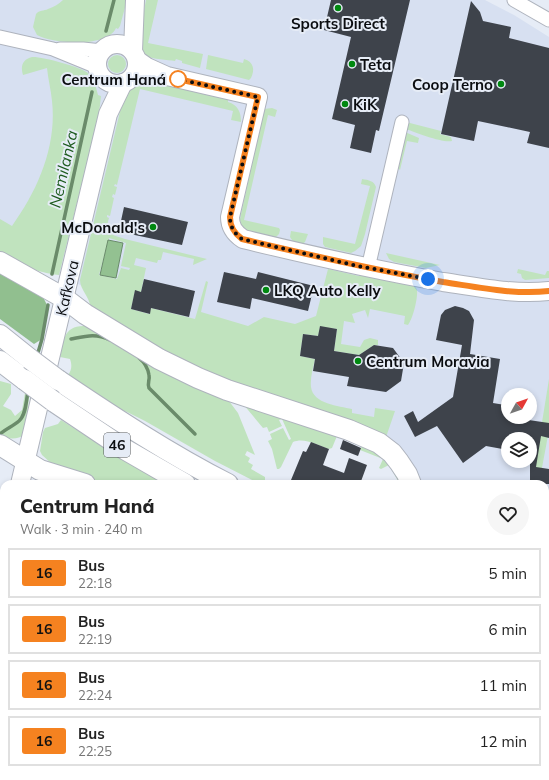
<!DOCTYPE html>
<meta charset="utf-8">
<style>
body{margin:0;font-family:Mulish,sans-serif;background:#f6f6f6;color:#222;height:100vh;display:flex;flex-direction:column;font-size:15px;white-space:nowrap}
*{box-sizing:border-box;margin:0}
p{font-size:13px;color:#767676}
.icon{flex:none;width:22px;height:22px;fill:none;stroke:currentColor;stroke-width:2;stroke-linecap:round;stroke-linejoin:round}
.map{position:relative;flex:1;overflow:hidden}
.side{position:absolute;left:0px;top:480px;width:549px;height:300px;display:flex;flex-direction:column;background:#fff;border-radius:12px 12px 0 0;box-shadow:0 2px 6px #0003}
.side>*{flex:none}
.badge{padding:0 8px;border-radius:3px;font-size:14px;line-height:26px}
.needle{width:26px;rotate:50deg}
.buttons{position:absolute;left:501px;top:388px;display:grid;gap:8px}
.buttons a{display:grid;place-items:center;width:36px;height:36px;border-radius:50%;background:#fff;box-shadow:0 2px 6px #0003;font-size:20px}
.you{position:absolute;width:20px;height:20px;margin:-10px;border:3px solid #fff;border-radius:50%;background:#1a73e8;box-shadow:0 0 0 6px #1a73e833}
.map>.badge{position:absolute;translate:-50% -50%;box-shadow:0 0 0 2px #fff}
.round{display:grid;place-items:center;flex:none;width:42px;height:42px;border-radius:21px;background:#f6f6f6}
.head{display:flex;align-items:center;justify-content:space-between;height:68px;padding:0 20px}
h1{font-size:19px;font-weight:800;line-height:30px}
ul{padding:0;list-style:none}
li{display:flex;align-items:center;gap:12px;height:50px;margin:0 8px 6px;padding:0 12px;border:2px solid #e0e0e0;border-radius:0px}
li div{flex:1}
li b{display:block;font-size:15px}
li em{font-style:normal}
li .badge{min-width:44px;font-weight:700;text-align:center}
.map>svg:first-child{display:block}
</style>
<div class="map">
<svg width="549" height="780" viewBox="0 0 549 780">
<rect width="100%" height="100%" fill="#e6ecf6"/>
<path fill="#d7e0f1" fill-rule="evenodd" d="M 0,0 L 485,0 L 514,15 L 549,37 L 549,581 L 545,580 L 545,484 L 418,484 L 306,398 L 38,264 L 0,243 ZM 508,395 L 530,395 L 530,417 L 508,417 ZM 508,439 L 530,439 L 530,461 L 508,461 Z"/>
<g fill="#c0e3be" fill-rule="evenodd">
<path d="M 63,0 L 127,0 L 120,26 L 118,29 L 116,28 C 107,48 53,44 37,35 L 33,27 L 36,14 C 39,10 44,11 48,9 C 54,7 59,4 63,0 Z"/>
<path d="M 146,0 L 158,0 L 148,43 L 203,54 L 200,68 L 182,63 L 182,61 L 176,59 L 175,61 C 168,60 152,59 147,56 C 136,48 144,12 146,0 Z"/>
<circle cx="117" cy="64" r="9"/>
<path d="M 208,55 L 243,63 L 244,59 C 254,62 255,70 251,78 L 249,80 L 206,69 Z"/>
<path d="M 32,57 C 40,56 82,67 88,73 C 94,78 96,87 98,95 L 101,96 L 99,114 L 59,275 C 34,272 22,265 0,253 L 0,219 L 12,226 C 38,190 57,146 52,101 C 51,90 48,79 47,68 L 23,75 C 20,66 23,59 32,57 Z"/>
<path d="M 172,84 L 228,98 L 228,102 C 238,105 241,112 241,122 L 231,120 L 233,111 L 140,89 L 117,185 L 115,184 L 114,186 L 117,187 L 115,195 L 113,194 L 112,197 L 114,198 L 110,216 L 107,215 L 107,217 L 109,218 C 104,234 112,235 125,239 L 207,259 L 193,265 L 194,259 L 163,252 L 161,260 L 158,260 L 157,263 L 136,258 L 134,265 L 146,268 L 141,292 L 135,291 L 131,309 L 149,314 L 151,308 L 195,319 L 206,281 L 208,282 L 201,312 L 248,326 L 264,317 L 295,324 L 316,316 L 328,269 L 359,276 L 360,273 L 413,284 C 415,286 416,287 417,290 C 418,298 413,319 408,325 L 404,324 L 405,316 L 370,309 L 368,318 L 365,310 L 352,314 L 355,323 L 344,321 L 341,344 L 360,347 L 364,340 L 370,338 L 378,340 L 378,345 L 374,345 L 359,355 L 334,351 L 337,329 L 320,327 L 318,336 L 303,334 L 300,356 L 315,359 C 313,368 310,378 311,387 C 313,404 339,406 352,409 L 352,413 L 374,417 L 375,408 L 395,411 L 385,440 L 200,372 L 90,308 C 91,298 80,290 80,280 L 122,103 C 124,99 126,93 130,90 C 141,81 159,85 171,86 ZM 109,238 L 126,243 L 121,266 L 130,268 L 129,270 L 121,268 L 117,279 L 99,275 Z"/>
<path d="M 272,108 L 277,110 L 275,117 L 268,115 L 244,220 L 279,228 L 280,230 L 279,234 L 275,238 C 263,236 240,235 240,219 L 264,109 Z"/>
<path d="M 406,122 L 441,131 L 440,134 L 451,137 L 452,141 C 442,143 417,133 406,129 Z"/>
<path d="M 405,132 L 419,138 L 418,143 L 407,141 L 400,170 L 398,168 Z"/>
<path d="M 362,179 C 369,180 374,181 376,187 L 365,234 L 361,246 L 355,251 L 351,253 L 325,247 L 323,244 L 323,237 L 355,244 L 370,186 L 361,184 Z"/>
<path d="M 291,231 L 308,234 L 305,242 L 301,245 L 294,243 L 290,237 Z"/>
<path d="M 386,253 L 440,265 L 426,268 L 394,262 L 389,259 Z"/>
<path d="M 518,269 L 545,275 L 547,271 L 549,271 L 549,278 L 525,280 L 522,278 L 521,274 L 517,273 Z"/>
<path d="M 86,322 L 229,401 L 238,413 L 255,455 L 247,451 L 245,455 L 250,458 L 248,462 L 253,465 L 251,469 L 265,477 L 265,482 L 260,484 L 215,461 L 145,421 L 127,412 L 117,408 L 68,375 C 72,370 72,365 70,359 L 60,357 C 63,341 64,325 85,326 Z"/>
<path d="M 549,379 L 549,430 L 539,484 L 532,484 Z"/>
<path d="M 0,381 L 11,384 L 11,394 L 3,406 L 11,410 L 15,416 L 22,410 L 25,393 L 29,397 L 28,407 L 32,408 L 26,434 C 16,440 9,440 0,434 Z"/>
<path d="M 243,404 L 379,450 L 404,484 L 392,484 L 398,481 L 389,465 L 381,469 L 379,468 L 383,459 L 360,450 L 362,445 L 337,436 L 332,448 L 329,449 C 318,445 304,437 293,442 L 281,467 L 279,469 L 277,469 L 272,449 L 268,441 L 272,439 L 270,434 L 283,428 L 289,440 L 291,439 L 282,419 L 279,420 L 282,426 L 269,432 L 267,427 L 263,428 Z"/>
<path d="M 61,420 L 121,458 L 167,484 L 107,484 L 96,481 L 52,464 L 42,455 L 40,451 L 43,432 L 45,428 L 58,424 Z"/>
<path d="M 545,644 L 549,645 L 549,780 L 381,780 L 379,776 L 545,776 Z"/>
<path d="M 258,776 L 325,776 L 326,780 L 258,780 Z"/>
</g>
<path fill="#91bf8f" d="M 0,273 L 43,297 L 48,307 L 42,339 L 34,344 L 0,319 Z"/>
<path fill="#93c191" stroke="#6a8b6a" d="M 108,240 L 123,243 L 116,278 L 100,275 Z"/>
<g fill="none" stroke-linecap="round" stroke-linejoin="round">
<g stroke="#6a8b6a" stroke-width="3.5">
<path d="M 106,31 L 114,0"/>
<path d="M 52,274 L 92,92"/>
<path d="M 71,339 C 86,336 96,333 110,340"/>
<path d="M 37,356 L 42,339 L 48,305"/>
<path d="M 139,358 C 144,362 148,369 149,375 C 150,380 147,383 149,388 L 195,434"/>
<path d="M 0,434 C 6,429 13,426 19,421 C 26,415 26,401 28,392"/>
</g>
</g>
<g fill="#3e434b">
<path d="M 331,0 L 410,0 L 379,131 L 376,130 L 371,153 L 350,148 L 355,125 L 332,119 L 351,37 L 324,30 Z"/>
<path d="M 471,1 L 480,12 L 483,21 L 511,27 L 509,38 L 549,48 L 549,148 L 527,143 L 530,132 L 478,121 L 474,141 L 441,134 Z"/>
<path d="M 124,207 L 188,222 L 182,245 L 130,234 L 130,233 L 119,230 Z"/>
<path d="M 224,272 L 256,279 L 258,272 L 314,286 L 308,311 L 252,298 L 250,309 L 217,302 Z"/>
<path d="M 144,279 L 195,291 L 189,317 L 151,308 L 150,314 L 131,309 L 135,290 L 141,292 Z"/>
<path d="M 455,306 L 463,308 L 469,311 L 474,320 L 470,354 L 500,359 L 493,403 L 505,405 L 508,417 L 549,423 L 549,438 L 541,436 L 536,467 L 549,469 L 549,484 L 530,484 L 530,439 L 508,439 L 508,450 L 486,446 L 463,463 L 437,426 L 415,437 L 404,416 L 413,411 L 418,422 L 453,397 L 462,345 L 436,340 L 441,315 L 445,310 Z"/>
<path d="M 320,326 L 337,329 L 334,351 L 359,355 L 374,345 L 393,348 L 404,363 L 401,381 L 386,392 L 347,386 L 349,377 L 313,371 L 315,359 L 300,356 L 303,334 L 318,336 Z"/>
<path d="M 343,440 L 361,448 L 358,456 L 340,449 Z"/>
<path d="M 311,442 L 329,449 L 323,465 L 344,473 L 349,458 L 367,465 L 360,484 L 302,484 L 291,480 L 303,451 L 306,452 Z"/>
</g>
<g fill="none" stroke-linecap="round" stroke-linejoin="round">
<defs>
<g id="street">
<path d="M 514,0 L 549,20"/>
<path d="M 0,37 L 53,49 L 97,67"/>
<path d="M 60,49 L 83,49 L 102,51"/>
<path d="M 368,268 L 402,122"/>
<path d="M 61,776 L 61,780"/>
<path d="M 77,780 L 86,776"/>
</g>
<g id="secondary">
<circle cx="117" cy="64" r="20"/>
<path d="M 133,51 L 135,0"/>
<path d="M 137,60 L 147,67 L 167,76 L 258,97 L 230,217 C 230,227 234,233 243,239 C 309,255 375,270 443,282 C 478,287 514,295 549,291"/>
<path d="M 20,484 L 108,114 L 123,83"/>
<path d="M 0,565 L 4,551"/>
</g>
<g id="primary">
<path d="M 0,262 L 64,298 L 85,314 L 159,359 L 198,378 L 227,390 L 349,430 L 379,443 L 392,453 L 399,462 L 407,474 L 411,484"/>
<path d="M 0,335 L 30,359"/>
<path d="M 0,361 L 25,380"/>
<path d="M 58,380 C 113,417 169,454 228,484"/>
<path d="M 53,401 L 126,450 L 185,484"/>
<path d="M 0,445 L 40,470 L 85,484"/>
<path d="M 545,599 L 549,600"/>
<path d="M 545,628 L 549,629"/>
</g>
</defs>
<use href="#street" stroke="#aeb3bd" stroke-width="15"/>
<use href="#secondary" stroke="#aeb3bd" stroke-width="20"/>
<use href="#primary" stroke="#aeb3bd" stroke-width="22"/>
<use href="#street" stroke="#fff" stroke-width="13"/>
<use href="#secondary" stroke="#fff" stroke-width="18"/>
<use href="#primary" stroke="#fff" stroke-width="20"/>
<defs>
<g id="primary-bridge">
<path d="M 30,359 L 58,380"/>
<path d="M 25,380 L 53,401"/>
</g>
</defs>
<use href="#primary-bridge" stroke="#aeb3bd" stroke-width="22" stroke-linecap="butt"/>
<use href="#primary-bridge" stroke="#fff" stroke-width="20"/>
</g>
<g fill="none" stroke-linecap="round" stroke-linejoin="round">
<defs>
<path id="line" d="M 178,79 L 258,97 L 230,217 C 230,227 234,233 242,239 C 309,255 375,270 443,282 C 477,287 514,295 549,291"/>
</defs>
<use href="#line" stroke="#fff" stroke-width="9"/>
<use href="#line" stroke="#f58220" stroke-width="6"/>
<path stroke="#0b0d10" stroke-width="4" stroke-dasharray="0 7.2" d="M 178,79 L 258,97 L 230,217 C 230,227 234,233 242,239 L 358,266 L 428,279"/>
</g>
<g fill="#008810" stroke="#e6ecf6" stroke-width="1.5">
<circle cx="338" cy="8" r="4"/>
<circle cx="352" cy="64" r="4"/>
<circle cx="501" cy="84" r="4"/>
<circle cx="345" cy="104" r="4"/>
<circle cx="153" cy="227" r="4"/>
<circle cx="266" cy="290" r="4"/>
<circle cx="358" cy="361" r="4"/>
</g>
<circle fill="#fff" stroke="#f58220" stroke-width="2" cx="178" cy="79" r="8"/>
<g text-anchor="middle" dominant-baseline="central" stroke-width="4" stroke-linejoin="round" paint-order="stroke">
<rect fill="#e6ecf6" stroke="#4d5055" stroke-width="1" x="104" y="433" width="26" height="24" rx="3"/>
<g font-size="14" font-weight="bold" fill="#0b0d10">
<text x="117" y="445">46</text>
</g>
<g font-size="15" font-weight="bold" fill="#0b0d10" stroke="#e6ecf6" text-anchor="start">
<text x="338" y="23" text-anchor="middle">Sports Direct</text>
<text x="360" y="64">Teta</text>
<text x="493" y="84" text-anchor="end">Coop Terno</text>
<text x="353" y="104">KiK</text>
<text x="145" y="227" text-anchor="end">McDonald's</text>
<text x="274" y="290">LKQ Auto Kelly</text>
<text x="366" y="361">Centrum Moravia</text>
</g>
<g font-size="15" font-weight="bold" fill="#0b0d10" stroke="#e6ecf6" text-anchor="end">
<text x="166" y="79">Centrum Haná</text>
</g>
<g font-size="15" fill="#0b0d10" stroke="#e6ecf6">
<text transform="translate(67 288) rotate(-77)">Kafkova</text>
</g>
<g font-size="16" font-style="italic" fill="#1d5b1e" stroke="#e6ecf6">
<text transform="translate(63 169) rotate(-77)">Nemilanka</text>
</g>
</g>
</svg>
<div class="buttons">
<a><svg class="needle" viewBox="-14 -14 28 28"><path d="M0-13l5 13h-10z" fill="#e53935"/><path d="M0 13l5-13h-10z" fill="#767676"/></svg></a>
<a><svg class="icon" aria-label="layers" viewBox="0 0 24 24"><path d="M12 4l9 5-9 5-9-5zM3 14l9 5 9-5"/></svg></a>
</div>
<div class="you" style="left:428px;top:279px"></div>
<section class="side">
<div class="head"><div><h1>Centrum Haná</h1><p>Walk · 3 min · 240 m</p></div><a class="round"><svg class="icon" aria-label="heart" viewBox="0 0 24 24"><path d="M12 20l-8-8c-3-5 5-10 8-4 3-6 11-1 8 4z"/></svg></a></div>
<ul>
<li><span class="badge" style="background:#f58220;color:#111">16</span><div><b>Bus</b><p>22:18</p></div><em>5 min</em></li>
<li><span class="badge" style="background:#f58220;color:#111">16</span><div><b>Bus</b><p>22:19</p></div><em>6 min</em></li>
<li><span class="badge" style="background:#f58220;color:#111">16</span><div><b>Bus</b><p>22:24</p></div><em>11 min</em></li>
<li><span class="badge" style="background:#f58220;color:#111">16</span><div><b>Bus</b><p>22:25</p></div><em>12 min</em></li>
</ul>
</section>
</div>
